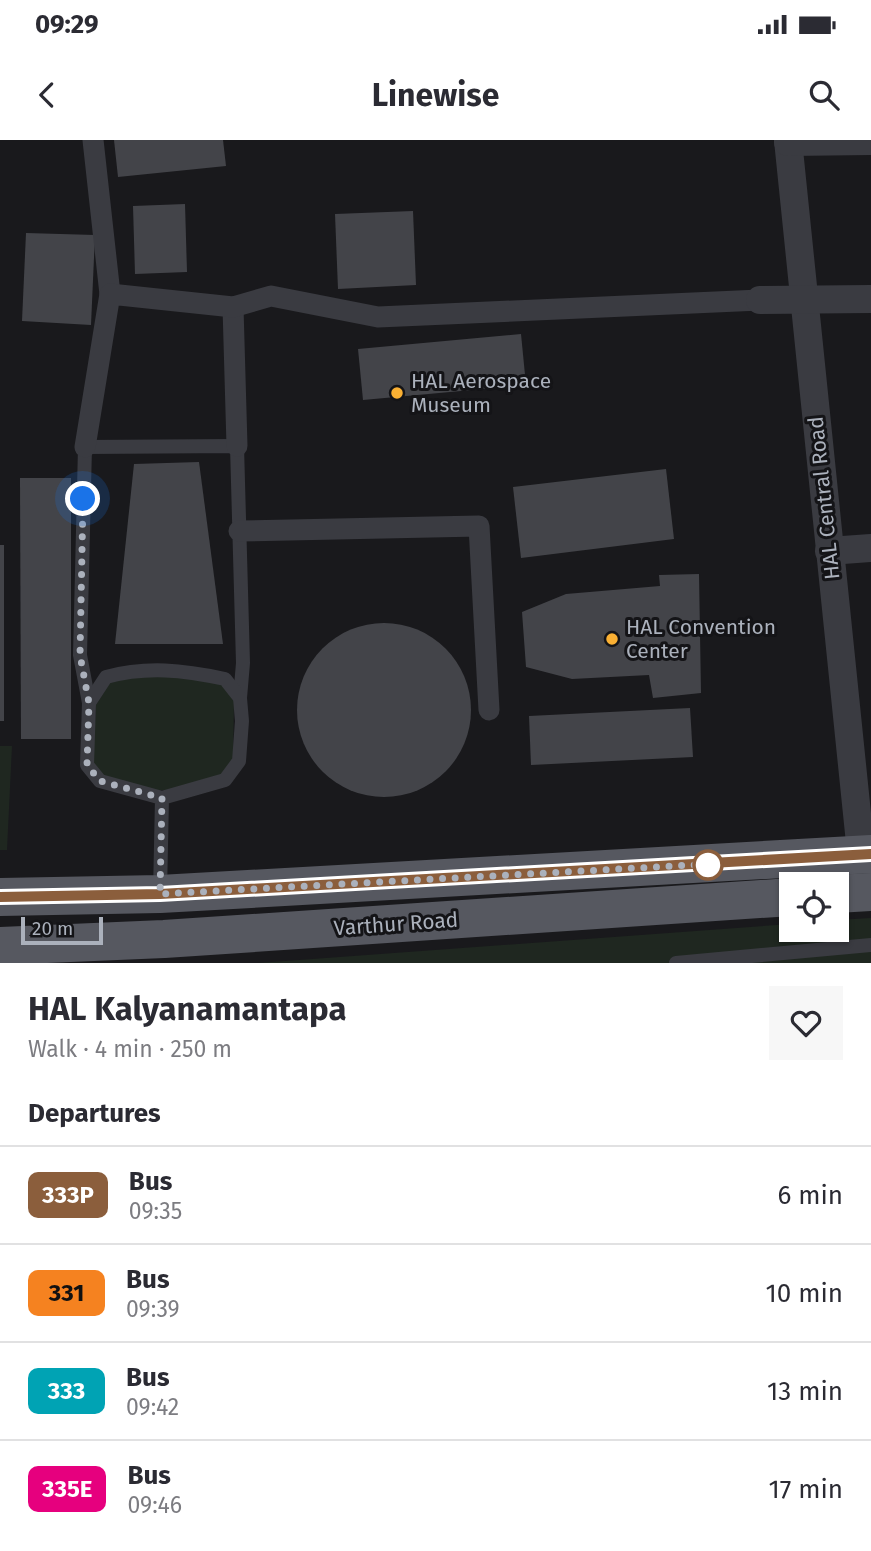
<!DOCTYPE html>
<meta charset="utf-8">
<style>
body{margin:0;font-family:"Fira Sans",sans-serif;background:#f7f7f7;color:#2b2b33;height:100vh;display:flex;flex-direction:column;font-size:26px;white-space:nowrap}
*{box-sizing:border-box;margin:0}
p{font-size:23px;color:#7c7c81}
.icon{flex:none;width:38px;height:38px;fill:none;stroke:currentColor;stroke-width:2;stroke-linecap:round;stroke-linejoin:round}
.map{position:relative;height:823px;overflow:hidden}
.panel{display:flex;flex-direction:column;background:#fff;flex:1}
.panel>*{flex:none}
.badge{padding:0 14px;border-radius:10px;font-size:24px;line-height:46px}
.tools{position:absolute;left:779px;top:732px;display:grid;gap:14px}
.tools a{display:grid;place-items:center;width:70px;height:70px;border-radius:0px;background:#fff;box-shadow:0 2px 5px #0004;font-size:35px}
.scale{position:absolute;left:21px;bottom:18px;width:82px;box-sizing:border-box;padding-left:7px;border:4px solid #abb1bc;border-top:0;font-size:19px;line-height:24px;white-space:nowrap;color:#abb1bc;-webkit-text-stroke:5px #141417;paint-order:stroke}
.you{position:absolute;width:35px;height:35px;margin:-18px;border:5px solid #fff;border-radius:50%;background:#1a73e8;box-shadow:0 0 0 10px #1a73e833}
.map>.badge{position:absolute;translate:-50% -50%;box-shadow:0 0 0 4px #fff}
h2{padding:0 28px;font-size:26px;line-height:63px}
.round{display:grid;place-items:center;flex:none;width:74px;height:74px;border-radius:0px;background:#f7f7f7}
.summary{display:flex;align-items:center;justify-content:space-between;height:119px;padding:0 28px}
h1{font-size:33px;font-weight:700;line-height:52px}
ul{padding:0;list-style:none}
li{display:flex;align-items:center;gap:21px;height:98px;padding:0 28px;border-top:2px solid #e1e1e2}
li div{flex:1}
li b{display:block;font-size:26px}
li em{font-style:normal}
li .badge{min-width:77px;font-weight:700;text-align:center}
.status{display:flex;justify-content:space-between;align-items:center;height:49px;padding:0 35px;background:#fff;direction:ltr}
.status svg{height:19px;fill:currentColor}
header{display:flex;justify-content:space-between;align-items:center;height:91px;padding:0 28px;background:#fff;font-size:32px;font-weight:700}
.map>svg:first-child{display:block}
</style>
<div class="status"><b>09:29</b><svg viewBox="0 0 49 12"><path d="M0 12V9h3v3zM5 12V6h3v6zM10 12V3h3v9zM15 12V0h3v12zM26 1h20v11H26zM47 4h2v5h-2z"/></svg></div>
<header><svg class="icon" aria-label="back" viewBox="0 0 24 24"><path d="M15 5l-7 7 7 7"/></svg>Linewise<svg class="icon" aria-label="search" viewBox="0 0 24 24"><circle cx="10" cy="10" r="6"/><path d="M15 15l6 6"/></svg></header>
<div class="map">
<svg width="871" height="823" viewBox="0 0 871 823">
<rect width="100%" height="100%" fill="#19191c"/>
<g fill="#1f2720">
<path d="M 178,535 L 221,544 L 234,561 L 233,618 L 222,634 L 169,650 L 154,650 L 104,636 L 93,622 L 96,565 L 110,543 L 133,537 Z"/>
<path d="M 0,606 L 12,606 L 7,710 L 0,710 Z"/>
<path d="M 871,778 L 871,823 L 258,823 L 791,784 L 791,789 L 836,789 L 837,780 Z"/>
</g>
<g fill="#434449">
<path d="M 114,0 L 223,0 L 226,26 L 118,37 Z"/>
<path d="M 185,64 L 187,132 L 135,134 L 133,66 Z"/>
<path d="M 413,71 L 416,145 L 338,149 L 335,74 Z"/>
<path d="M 26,93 L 95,95 L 91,185 L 22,181 Z"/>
<path d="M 521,194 L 526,245 L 363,260 L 358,209 Z"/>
<path d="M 199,322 L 223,504 L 115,504 L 134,324 Z"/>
<path d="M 666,329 L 674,399 L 521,418 L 513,347 Z"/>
<path d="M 20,338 L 71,338 L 71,599 L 21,599 Z"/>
<rect x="0" y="405" width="4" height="176"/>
<path d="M 699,434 L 701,553 L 653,558 L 649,535 L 572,539 L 526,527 L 522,472 L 566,454 L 660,446 L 659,435 Z"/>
<circle cx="384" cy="570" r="87"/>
<path d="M 690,568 L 693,617 L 531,625 L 529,576 Z"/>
</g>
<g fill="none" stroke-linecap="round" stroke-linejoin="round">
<g stroke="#3a3b41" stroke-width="14">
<path d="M 89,563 L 80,515 L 85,307 L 237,306 L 243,523 L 240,558"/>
<path d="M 160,753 L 162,658 L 100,641 L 87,625 L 89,563 L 106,537 C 147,526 183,530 225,539 L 240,558 L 242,581 L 239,621 L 225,640 L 162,658"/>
<path d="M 676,823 L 871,805"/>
</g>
<g stroke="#3a3b41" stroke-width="21">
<path d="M 93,0 L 110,154"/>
<path d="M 233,167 L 237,306"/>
<path d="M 85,307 L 110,154 L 233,167 L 271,156 L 378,177 L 760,160"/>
<path d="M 239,391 L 479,386 L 489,570"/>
</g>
<g stroke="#3a3b41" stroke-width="28">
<path d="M 788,0 L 863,732"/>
<path d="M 788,2 L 871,1"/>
<path d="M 760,160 L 871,159"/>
<path d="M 829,411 L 871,408"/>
</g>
<g stroke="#565860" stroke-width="38">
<path d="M 836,754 L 871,752"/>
<path d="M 0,757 L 160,754 L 871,714"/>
<path d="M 0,806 L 164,799 L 791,757"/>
</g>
</g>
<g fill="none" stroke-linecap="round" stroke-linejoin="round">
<defs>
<path id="line" d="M 0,757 L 160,754 L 871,714"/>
</defs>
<use href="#line" stroke="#fff" stroke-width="16"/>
<use href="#line" stroke="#8b5e3c" stroke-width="10"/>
<path stroke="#abb1bc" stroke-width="7" stroke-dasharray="0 12.6" d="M 83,359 L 80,515 L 89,563 L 87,625 L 100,641 L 162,658 L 160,754 L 711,724 L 708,725"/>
</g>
<g fill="#fab033" stroke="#141417" stroke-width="2.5">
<circle cx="397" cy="253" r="7"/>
<circle cx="612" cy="499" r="7"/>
</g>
<circle fill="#fff" stroke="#8b5e3c" stroke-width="3.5" cx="708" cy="725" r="14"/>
<g text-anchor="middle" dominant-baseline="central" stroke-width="6" stroke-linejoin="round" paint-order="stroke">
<g font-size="21" fill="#abb1bc" stroke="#141417" text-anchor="start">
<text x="411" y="241">HAL Aerospace<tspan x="411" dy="24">Museum</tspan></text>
<text x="626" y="487">HAL Convention<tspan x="626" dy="24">Center</tspan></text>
</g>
<g font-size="21" fill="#abb1bc" stroke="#141417">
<text transform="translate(824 358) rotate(-96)">HAL Central Road</text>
<text transform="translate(396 784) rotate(-4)">Varthur Road</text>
</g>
</g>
</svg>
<div class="tools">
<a><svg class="icon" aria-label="locate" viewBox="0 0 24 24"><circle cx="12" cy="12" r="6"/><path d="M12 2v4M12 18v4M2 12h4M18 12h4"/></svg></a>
</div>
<div class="scale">20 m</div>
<div class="you" style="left:83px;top:359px"></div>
</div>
<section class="panel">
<div class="summary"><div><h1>HAL Kalyanamantapa</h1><p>Walk · 4 min · 250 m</p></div><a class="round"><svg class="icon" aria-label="heart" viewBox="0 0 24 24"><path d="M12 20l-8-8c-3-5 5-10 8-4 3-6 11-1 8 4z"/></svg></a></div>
<h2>Departures</h2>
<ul>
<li><span class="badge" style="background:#8b5e3c;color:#fff">333P</span><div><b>Bus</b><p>09:35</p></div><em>6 min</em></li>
<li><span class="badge" style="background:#f58220;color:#111">331</span><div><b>Bus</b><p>09:39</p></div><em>10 min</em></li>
<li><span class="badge" style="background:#00a3b4;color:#fff">333</span><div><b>Bus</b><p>09:42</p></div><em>13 min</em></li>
<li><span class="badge" style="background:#e6007e;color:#fff">335E</span><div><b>Bus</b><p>09:46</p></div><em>17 min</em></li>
</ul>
</section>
